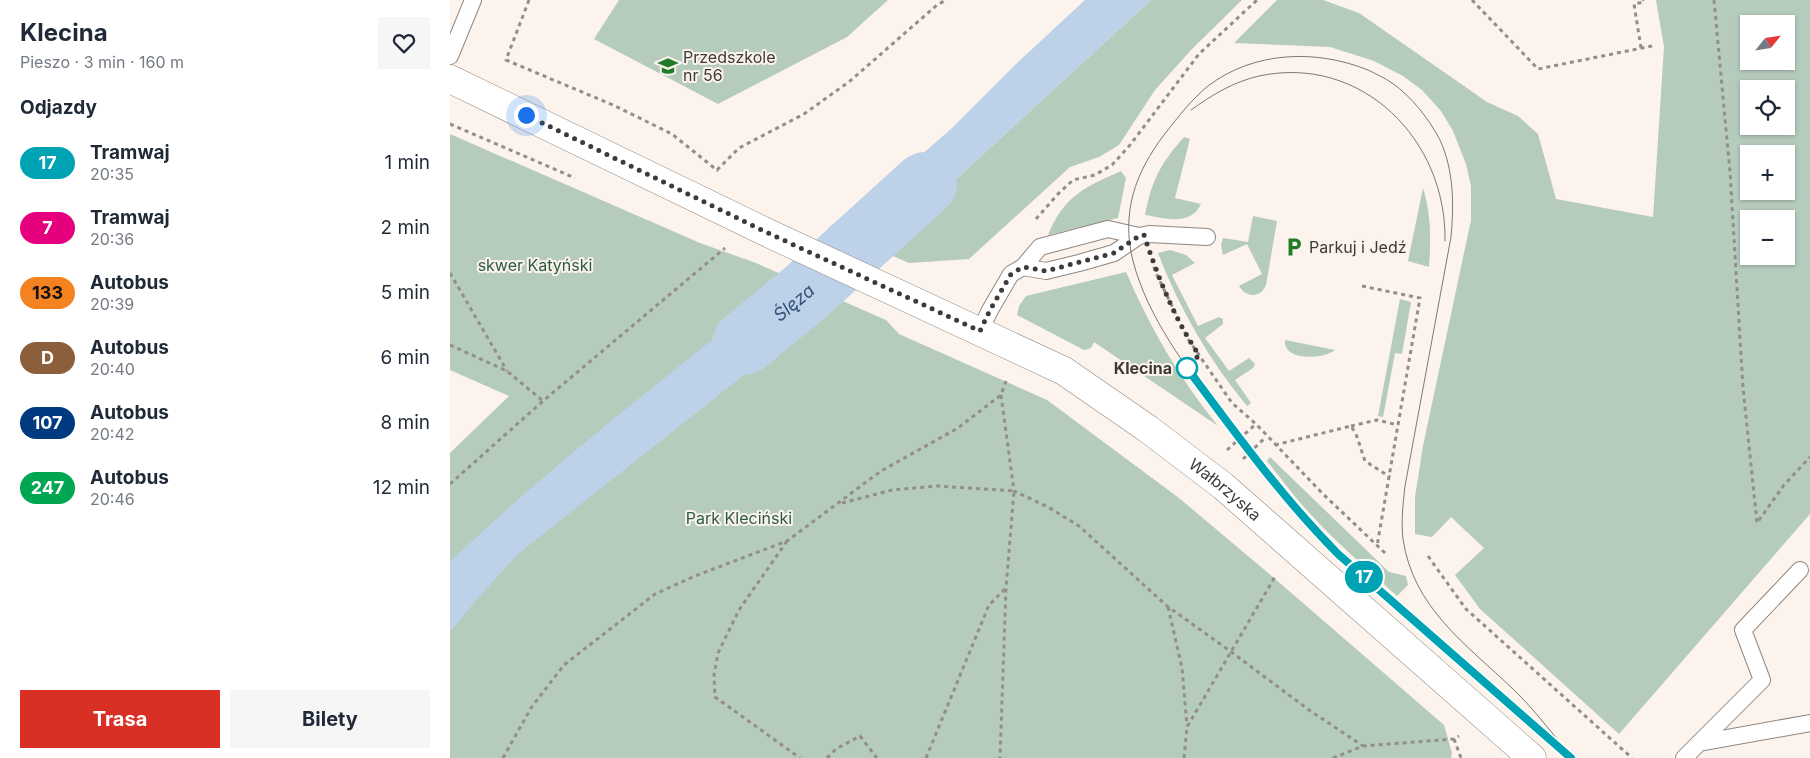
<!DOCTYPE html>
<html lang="pl">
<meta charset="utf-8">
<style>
body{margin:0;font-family:Inter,sans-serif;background:#f6f6f7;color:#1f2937;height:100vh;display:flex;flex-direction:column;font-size:19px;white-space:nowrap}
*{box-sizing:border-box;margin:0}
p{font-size:16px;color:#747a83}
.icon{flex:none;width:28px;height:28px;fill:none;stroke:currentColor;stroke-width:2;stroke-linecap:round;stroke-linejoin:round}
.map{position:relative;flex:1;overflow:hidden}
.sheet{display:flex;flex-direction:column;background:#fff;width:450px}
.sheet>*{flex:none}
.badge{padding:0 10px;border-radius:16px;font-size:18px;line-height:32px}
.needle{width:32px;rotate:60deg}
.buttons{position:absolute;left:1290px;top:15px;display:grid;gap:10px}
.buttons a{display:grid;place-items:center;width:55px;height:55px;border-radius:0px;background:#fff;box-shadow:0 1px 4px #0004;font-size:25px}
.you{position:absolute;width:25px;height:25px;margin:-12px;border:4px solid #fff;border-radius:50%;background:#1a73e8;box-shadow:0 0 0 8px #1a73e833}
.map>.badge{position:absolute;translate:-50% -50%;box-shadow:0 0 0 2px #fff}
h2{padding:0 20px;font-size:19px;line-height:45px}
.round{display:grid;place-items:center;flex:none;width:52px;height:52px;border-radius:0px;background:#f6f6f7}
.overview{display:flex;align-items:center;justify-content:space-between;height:85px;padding:0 20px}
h1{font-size:24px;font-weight:700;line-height:38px}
.button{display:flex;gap:10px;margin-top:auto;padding:10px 20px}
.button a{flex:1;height:58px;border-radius:0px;background:#d93025;color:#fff;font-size:20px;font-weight:700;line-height:58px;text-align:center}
.button a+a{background:#f6f6f7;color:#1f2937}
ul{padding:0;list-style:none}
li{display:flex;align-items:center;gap:15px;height:65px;padding:0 20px}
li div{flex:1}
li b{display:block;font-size:19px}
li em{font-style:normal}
li .badge{min-width:55px;font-weight:700;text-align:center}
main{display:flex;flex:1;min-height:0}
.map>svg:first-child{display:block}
</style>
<main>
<section class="sheet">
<div class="overview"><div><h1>Klecina</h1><p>Pieszo · 3 min · 160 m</p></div><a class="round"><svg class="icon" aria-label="heart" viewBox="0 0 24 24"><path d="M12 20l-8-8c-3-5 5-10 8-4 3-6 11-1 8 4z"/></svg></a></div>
<h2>Odjazdy</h2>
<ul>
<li><span class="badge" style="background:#00a3b4;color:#fff">17</span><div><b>Tramwaj</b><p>20:35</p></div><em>1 min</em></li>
<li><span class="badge" style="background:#e6007e;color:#fff">7</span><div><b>Tramwaj</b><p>20:36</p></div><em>2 min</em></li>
<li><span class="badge" style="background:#f58220;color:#111">133</span><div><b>Autobus</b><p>20:39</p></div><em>5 min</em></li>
<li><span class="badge" style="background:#8b5e3c;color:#fff">D</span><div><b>Autobus</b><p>20:40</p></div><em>6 min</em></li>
<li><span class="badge" style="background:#003b80;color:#fff">107</span><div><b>Autobus</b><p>20:42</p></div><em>8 min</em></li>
<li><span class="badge" style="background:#00a651;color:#fff">247</span><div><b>Autobus</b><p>20:46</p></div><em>12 min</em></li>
</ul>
<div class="button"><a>Trasa</a><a>Bilety</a></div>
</section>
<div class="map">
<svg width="1360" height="758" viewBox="0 0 1360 758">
<rect width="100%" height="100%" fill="#fbf3ec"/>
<g fill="#b5cbbc" fill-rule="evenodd">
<path d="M 169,0 L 438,0 L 397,37 L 268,104 L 144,39 Z"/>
<path d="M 701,0 L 792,0 L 742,49 L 705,90 L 669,145 L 649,157 L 620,167 L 519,259 L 459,263 L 429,250 Z"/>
<path d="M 827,0 L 873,0 L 909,13 L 1037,102 L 1068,116 L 1088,134 L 1106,199 L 1203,217 L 1214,47 L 1206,0 L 1360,0 L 1360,514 L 1169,734 L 1030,609 L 1005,575 L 1034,548 L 1001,517 L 982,537 L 965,534 L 965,497 L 973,446 L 1021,220 L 1021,186 L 1016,164 L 1003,131 L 991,111 L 972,90 L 953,76 L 924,61 L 880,47 L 784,43 ZM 1299,24 L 1336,24 L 1336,61 L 1299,61 ZM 1299,89 L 1336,89 L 1336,126 L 1299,126 ZM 1299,154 L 1336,154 L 1336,191 L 1299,191 ZM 1299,219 L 1336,219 L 1336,256 L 1299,256 Z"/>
<path d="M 0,134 L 250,243 L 306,263 L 436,320 L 449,334 L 597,400 L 729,498 L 824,578 L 994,725 L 1002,753 L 1001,758 L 0,758 L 0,453 L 59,396 L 0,370 Z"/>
<path d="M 734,137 L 740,139 L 725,198 L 751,204 C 740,227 715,218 695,215 C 702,180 710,164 734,137 Z"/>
<path d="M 671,171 L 676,178 L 668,218 L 598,235 C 614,196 635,187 671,171 Z"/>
<path d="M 973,188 C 981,213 981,240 979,267 L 958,261 Z"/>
<path d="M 803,216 L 827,221 L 816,285 C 811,298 796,298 789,286 L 812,274 L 797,244 L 773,255 L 771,245 L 773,238 L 798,242 Z"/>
<path d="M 720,250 L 736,255 L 745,263 L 722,275 L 748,326 L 769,317 L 773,319 L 773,324 L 755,338 L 779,371 L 799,358 L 805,364 L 803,368 L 785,380 L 801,403 L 797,406 C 759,360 729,308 708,253 Z"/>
<path d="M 676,272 C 700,328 730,379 768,426 L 644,342 L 641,348 L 634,350 L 567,315 L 569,306 L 576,296 Z"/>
<path d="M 950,299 L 961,302 L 952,354 L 945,353 L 933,417 L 928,416 Z"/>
<path d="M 835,340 L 885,350 C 874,359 833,362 835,340 Z"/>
<path d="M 820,457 L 939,572 L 956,576 L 958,585 L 947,596 C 920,571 891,547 866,520 C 848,502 833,481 817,461 Z"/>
</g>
<g fill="#bdd1e9">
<path d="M 635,0 L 701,0 L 429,250 L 378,228 L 391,218 L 406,212 L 502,128 L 566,64 Z"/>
<path d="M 336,276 L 384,297 L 289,379 L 68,554 L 28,598 L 0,632 L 0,562 C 103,463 218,376 329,286 Z"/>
</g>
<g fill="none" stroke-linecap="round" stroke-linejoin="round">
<path stroke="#bdd1e9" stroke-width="64" id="s1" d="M 294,343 L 356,292 L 475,184"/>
<defs>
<g id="service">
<path d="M 0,56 L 23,0"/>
<path d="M 573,267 L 596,271 L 629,263 L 664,253 L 689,236 L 699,234 L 757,237"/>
<path d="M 530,331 L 540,310 L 561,274 L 573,267 L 590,247 L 658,229 L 689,236"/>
<path d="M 1249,743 L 1312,680 L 1293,630 L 1350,570"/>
<path d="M 1234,758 L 1249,743 L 1360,723"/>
</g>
<g id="tertiary">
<path id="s2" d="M 0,79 L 318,233 L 614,371 L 698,429 L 773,486 L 1082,758"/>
</g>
</defs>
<use href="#service" stroke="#8f8781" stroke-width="18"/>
<use href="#tertiary" stroke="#8f8781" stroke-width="29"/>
<g stroke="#938e8a" stroke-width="3" stroke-dasharray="4 4" stroke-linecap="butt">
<path d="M 79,0 L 56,60 L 163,105 L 222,134 L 268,171"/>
<path d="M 1022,0 L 1088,69 L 1202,46"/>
<path d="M 1264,0 L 1280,172 L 1293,388 L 1307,523 L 1334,485 L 1360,457"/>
<path d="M 1191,48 L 1184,4 L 1194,2 L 1193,0"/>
<path d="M 0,124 L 125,178"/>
<path d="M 267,170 L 289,148 L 354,114 L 400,81 L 487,5 L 496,0"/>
<path d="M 586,219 L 607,195 L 623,180 L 645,175 L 662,165 L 680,145 L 749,54 L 807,0"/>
<path d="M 702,259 L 705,271 L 738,339 L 782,403 L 806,424 L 872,493 L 936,554"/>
<path d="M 0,273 L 57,371"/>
<path d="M 912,286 L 970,298 L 927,546"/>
<path d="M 0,345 L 57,371 L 93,401"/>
<path d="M 551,395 L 564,491 L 598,507 L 629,526 L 717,606 L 780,651 L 859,710 L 913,746"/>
<path d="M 901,426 L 927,420 L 948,425"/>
<path d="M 825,445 L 901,426 L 906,434 L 915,461 L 940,477"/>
<path d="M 777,450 L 806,424"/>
<path d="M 793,459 L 816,437"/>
<path d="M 0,484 L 93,401 L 275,248"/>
<path d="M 392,503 L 442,490 L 487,486 L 564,491 L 556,588 L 550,758"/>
<path d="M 337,541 L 289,610 L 268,653 L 264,675 L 265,697 L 350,758"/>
<path d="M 978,556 L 1016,609 L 1182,758"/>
<path d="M 718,607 L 732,668 L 737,726"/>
<path d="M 1004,739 L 1011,758"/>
<path d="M 53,758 L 81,708 L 114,665 L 205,594 L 245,576 L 337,541 L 431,471 L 508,428 L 551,395 L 556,381"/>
<path d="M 377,758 L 386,749 L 410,736 L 427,758"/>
<path d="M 476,758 L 539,605 L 556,588"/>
<path d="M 734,758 L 737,727 L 826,575"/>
<path d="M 883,758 L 913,746 L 1004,739 L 1009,736"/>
</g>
<use href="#service" stroke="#fff" stroke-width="16"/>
<use href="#tertiary" stroke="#fff" stroke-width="28"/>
<g stroke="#7d7874" stroke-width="1">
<path d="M 741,110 C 762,95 783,82 809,76 C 912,54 997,140 995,241"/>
<path d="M 1121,758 L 888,554 C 845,510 808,463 771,414 C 736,367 698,318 683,261 C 671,213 685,173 714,135 C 728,117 741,100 758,86 C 804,51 866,49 918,70 C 926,74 935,78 942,83 C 962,97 979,119 990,140 C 1004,171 1004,204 1001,237 L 955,486 C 953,504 951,522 953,539 C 963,608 1017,645 1063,689 C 1085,710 1103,735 1123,758"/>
</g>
</g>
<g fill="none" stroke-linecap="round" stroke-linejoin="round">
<defs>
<path id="line" d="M 737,368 C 786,434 830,495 888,554 L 1121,758"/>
</defs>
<use href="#line" stroke="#fff" stroke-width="11"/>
<use href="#line" stroke="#00a3b4" stroke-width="8"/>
<path stroke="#3d3a38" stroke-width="5" stroke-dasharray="0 9" d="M 76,115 L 318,233 L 530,331 L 540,310 L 561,274 L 573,267 L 596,271 L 664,253 L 689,236 L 694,235 C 708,277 724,318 749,355 L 737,368"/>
</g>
<defs>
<symbol id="school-bare" viewBox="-9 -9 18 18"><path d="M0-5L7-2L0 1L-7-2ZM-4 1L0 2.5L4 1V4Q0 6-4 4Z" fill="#227b29" stroke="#fbf3ec" stroke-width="2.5" paint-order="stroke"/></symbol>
<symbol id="parking-bare" viewBox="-9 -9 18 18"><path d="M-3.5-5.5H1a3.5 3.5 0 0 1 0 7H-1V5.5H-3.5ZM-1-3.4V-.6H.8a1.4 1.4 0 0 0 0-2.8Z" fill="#227b29" stroke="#fbf3ec" stroke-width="2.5" paint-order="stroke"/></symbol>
</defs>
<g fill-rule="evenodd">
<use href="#school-bare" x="204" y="52" width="28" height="28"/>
<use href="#parking-bare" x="830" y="233" width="28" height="28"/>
</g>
<circle fill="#fff" stroke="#00a3b4" stroke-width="2.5" cx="737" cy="368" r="10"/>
<g text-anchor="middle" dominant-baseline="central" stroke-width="4" stroke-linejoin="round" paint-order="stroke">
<g font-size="16" fill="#3d3a38" stroke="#fbf3ec" text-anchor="start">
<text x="233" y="57">Przedszkole<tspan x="233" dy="18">nr 56</tspan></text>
<text x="859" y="247">Parkuj i Jedź</text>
</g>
<g font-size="16" fill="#2c5c40" stroke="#fbf3ec">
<text x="85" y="265">skwer Katyński</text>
<text x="289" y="518">Park Kleciński</text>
</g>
<g font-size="16" font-weight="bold" fill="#3d3a38" stroke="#fbf3ec" text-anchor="end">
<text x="722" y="368">Klecina</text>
</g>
<g font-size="16" fill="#3d3a38" stroke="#fbf3ec">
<text stroke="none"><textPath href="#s2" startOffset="880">Wałbrzyska</textPath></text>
</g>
<g font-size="18" font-style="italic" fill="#355377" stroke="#fbf3ec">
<text stroke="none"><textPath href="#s1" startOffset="64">Ślęza</textPath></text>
</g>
</g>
</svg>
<div class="buttons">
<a><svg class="needle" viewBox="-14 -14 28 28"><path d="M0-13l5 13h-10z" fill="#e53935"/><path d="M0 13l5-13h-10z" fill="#747a83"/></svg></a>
<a><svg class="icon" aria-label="locate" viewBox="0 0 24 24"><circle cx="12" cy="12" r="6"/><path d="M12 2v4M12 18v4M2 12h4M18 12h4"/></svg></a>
<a>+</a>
<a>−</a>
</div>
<div class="you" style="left:76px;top:115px"></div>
<b class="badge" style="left:914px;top:577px;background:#00a3b4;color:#fff">17</b>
</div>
</main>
